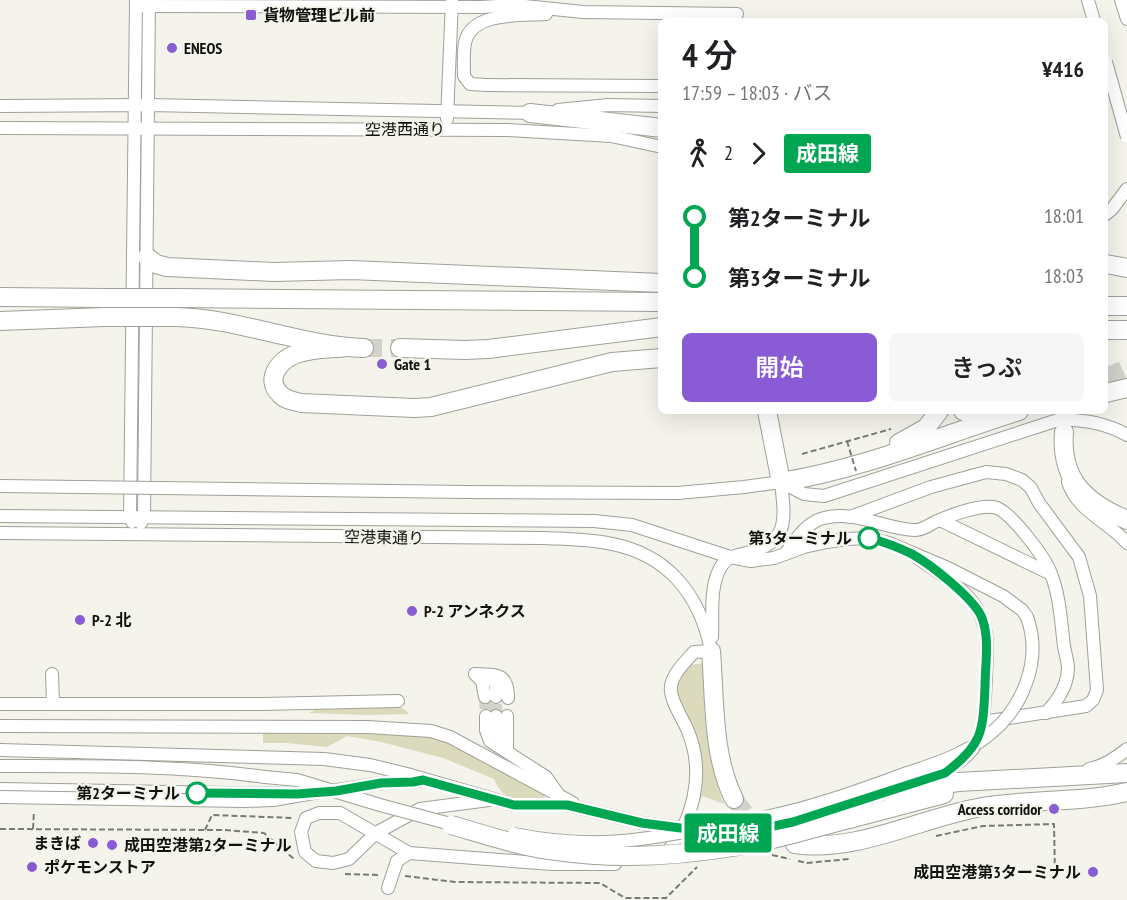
<!DOCTYPE html>
<html lang="ja">
<meta charset="utf-8">
<style>
body{margin:0;font-family:"PT Sans Narrow","Noto Sans JP",sans-serif;background:#f6f6f6;color:#202124;height:100vh;display:flex;flex-direction:column;font-size:22px;white-space:nowrap}
*{box-sizing:border-box;margin:0}
p{font-size:20px;color:#757577}
.icon{flex:none;width:33px;height:33px;fill:none;stroke:currentColor;stroke-width:2;stroke-linecap:round;stroke-linejoin:round}
.map{position:relative;flex:1;overflow:hidden}
.sheet{position:absolute;left:658px;top:18px;width:450px;height:396px;display:flex;flex-direction:column;background:#fff;border-radius:9px;box-shadow:0 6px 24px #0002}
.sheet>*{flex:none}
.badge{padding:0 12px;border-radius:4px;font-size:21px;line-height:39px}
.map>.badge{position:absolute;translate:-50% -50%;box-shadow:0 0 0 3px #fff}
.legs{display:flex;align-items:center;gap:9px;height:66px;padding:0 24px;font-size:20px}
.legs p{margin-inline-start:auto}
.summary{display:flex;align-items:center;justify-content:space-between;height:102px;padding:0 24px}
h1{font-size:33px;font-weight:600;line-height:45px}
.action{display:flex;gap:12px;margin-top:auto;padding:12px 24px}
.action a{flex:1;height:69px;border-radius:9px;background:#895cd5;color:#fff;font-size:24px;font-weight:600;line-height:69px;text-align:center}
.action a+a{background:#f6f6f6;color:#202124}
ul{padding:0 24px;list-style:none}
li{display:flex;align-items:center;gap:21px;height:60px;font-size:22px}
li i{display:grid;place-items:center;width:9px;height:100%;margin:0 8px;background:currentColor}
li i::after{content:'';width:15px;height:15px;margin:-8px;border:4px solid;border-radius:50%;background:#fff}
li p{margin-inline-start:auto}
li:first-child i{background:linear-gradient(#0000 50%,currentColor 0)}
li:last-child i{background:linear-gradient(currentColor 50%,#0000 0)}
.map>svg:first-child{display:block}
</style>
<div class="map">
<svg width="1127" height="900" viewBox="0 0 1127 900">
<rect width="100%" height="100%" fill="#f4f4ec"/>
<g fill="#dbdabc">
<path d="M 704,663 C 703,711 706,759 724,804 L 702,796 L 698,806 L 695,805 L 701,776 L 675,686 L 688,665 Z"/>
<path d="M 393,705 L 404,709 L 409,714 L 367,715 L 309,713 L 318,708 Z"/>
<path d="M 265,731 L 430,735 L 467,750 L 544,795 L 545,798 C 523,802 503,802 494,779 L 443,758 L 381,742 L 347,736 L 327,747 L 287,743 L 263,743 L 263,734 Z"/>
</g>
<g fill="none" stroke-linecap="round" stroke-linejoin="round">
<g stroke="#d2d2cb" stroke-width="12" stroke-dasharray="12 6" stroke-linecap="butt">
<path d="M 485,697 L 486,716"/>
<path d="M 496,716 L 496,697"/>
</g>
<g stroke="#d2d2cb" stroke-width="18" stroke-dasharray="18 9" stroke-linecap="butt">
<path d="M 364,348 L 400,348"/>
<path d="M 1106,377 L 1127,368"/>
<path d="M 734,799 L 745,813 L 766,830"/>
</g>
<defs>
<g id="minor">
<path d="M 1088,0 L 1094,21"/>
<path d="M 1121,0 L 1127,19"/>
<path d="M 136,6 L 481,7 L 515,5 L 583,12 L 737,14"/>
<path d="M 486,85 L 470,84 L 464,76 C 464,65 463,53 465,43 C 471,11 522,16 546,14"/>
<path d="M 0,106 L 149,105 L 538,113"/>
<path d="M 558,110 L 608,105 L 662,106"/>
<path d="M 447,119 L 452,0"/>
<path d="M 0,128 L 507,130 L 611,136 L 662,147"/>
<path d="M 1106,214 L 1112,209 L 1127,189"/>
<path d="M 1068,482 C 1077,511 1109,522 1127,543"/>
<path d="M 467,492 L 678,493 L 744,487 L 781,482 L 804,494 L 824,496 L 1058,420 C 1082,419 1105,423 1127,435"/>
<path d="M 0,516 L 594,521 L 632,525 L 730,557 L 751,561 L 774,558 L 804,547 L 827,542 L 846,539 L 869,538 L 889,543 L 948,568 L 1003,596 L 1022,610 L 1027,617"/>
<path d="M 850,517 L 931,487 L 986,472 L 1006,474 L 1022,480 L 1031,488 L 1039,503 L 1079,557 L 1090,596 L 1097,690 L 1093,700 L 1086,706 L 983,722"/>
<path d="M 940,520 L 1051,574"/>
<path d="M 132,522 L 130,516 L 136,0"/>
<path d="M 141,523 L 144,516 L 149,0"/>
<path d="M 0,533 L 543,538 C 564,539 586,539 607,543 C 667,553 700,594 711,651"/>
<path d="M 785,554 C 795,541 806,522 824,518 C 855,510 884,529 914,530 C 921,531 929,525 935,522 C 949,516 982,503 997,508 C 1012,514 1046,558 1051,574 C 1060,596 1061,623 1064,646 C 1065,653 1068,661 1068,669 C 1067,687 1058,700 1046,713"/>
<path d="M 914,555 C 932,569 961,586 974,604 C 981,613 984,623 986,634 C 988,648 985,727 979,739 C 967,762 944,773 921,781"/>
<path d="M 712,637 C 713,615 709,584 722,565 C 728,556 736,556 746,553 C 790,543 785,519 781,482"/>
<path d="M 52,674 L 53,703"/>
<path d="M 475,674 C 496,675 508,672 508,698"/>
<path d="M 475,674 L 482,681 L 485,697"/>
<path d="M 489,675 L 496,685 L 496,697"/>
<path d="M 0,704 L 262,704 L 398,701"/>
<path d="M 486,716 L 486,730 L 490,741 L 546,777 L 558,794"/>
<path d="M 496,716 L 496,744"/>
<path d="M 0,726 L 368,727 L 431,731 L 450,737 L 573,803"/>
<path d="M 0,750 L 324,759 L 370,765 L 407,774 L 514,805 L 567,805 L 642,823 L 719,833 L 750,831 L 793,822 L 896,790"/>
<path d="M 507,751 L 507,716"/>
<path d="M 0,766 C 89,766 177,765 265,777"/>
<path d="M 1089,769 C 1104,766 1115,759 1127,749"/>
<path d="M 0,789 L 291,794"/>
<path d="M 332,791 L 381,783 L 419,781"/>
<path d="M 489,800 L 420,809 L 376,833 L 349,859 L 333,863 L 316,861 L 305,852 L 301,832 L 306,818 L 319,813 L 340,813 L 409,853 L 552,864 L 615,864"/>
<path d="M 663,857 C 694,822 706,772 687,729 C 682,717 669,699 671,686 C 673,673 686,661 694,652 L 711,651"/>
<path d="M 388,888 L 397,861 L 409,853"/>
</g>
<g id="highway">
<path d="M 530,113 L 662,128"/>
<path d="M 147,257 L 156,264 L 167,267 L 274,272 L 351,270 L 662,283"/>
<path d="M 1106,264 L 1127,268"/>
<path d="M 0,297 L 105,298"/>
<path d="M 175,298 L 662,302"/>
<path d="M 1106,306 L 1127,306"/>
<path d="M 175,317 C 239,318 300,346 364,348"/>
<path d="M 0,321 L 105,317"/>
<path d="M 1106,330 L 1127,330"/>
<path d="M 347,347 C 330,349 312,348 296,354 C 280,360 264,379 280,394 C 285,400 294,401 301,403 L 414,408 L 431,407 L 612,362 L 662,358"/>
<path d="M 400,348 L 465,350 L 488,349 L 662,327"/>
<path d="M 1106,393 L 1127,388"/>
<path d="M 767,411 L 781,482"/>
<path d="M 963,411 L 977,417 L 992,415"/>
<path d="M 1064,432 C 1060,480 1086,503 1127,520"/>
<path d="M 899,443 L 926,428 L 939,411"/>
<path d="M 781,482 C 863,469 940,436 1019,411"/>
<path d="M 711,651 C 715,700 712,755 734,799"/>
<path d="M 891,792 L 958,782 L 1127,773"/>
<path d="M 849,819 L 944,794"/>
<path d="M 795,844 C 857,853 920,818 982,807 C 1030,799 1080,803 1127,792"/>
</g>
</defs>
<use href="#minor" stroke="#a0a098" stroke-width="14"/>
<use href="#highway" stroke="#a0a098" stroke-width="20"/>
<g stroke="#7b7b76" stroke-width="2" stroke-dasharray="6 3" stroke-linecap="butt">
<path d="M 802,454 L 891,429"/>
<path d="M 0,829 L 224,830 L 264,833 L 294,859"/>
<path d="M 33,829 L 34,811"/>
<path d="M 205,830 L 212,815 L 294,818"/>
<path d="M 936,836 L 983,826 L 1054,824 L 1055,874"/>
<path d="M 772,855 L 790,859"/>
<path d="M 798,861 L 807,863 L 849,859"/>
<path d="M 345,874 L 381,875"/>
<path d="M 405,876 L 455,882 L 600,883 L 625,898 L 666,898 L 697,867"/>
</g>
<use href="#minor" stroke="#fff" stroke-width="12"/>
<use href="#highway" stroke="#fff" stroke-width="18"/>
<defs>
<g id="minor-bridge">
<path d="M 1106,62 L 1127,137"/>
<path d="M 486,85 L 662,86"/>
<path d="M 0,486 L 467,492"/>
<path d="M 265,777 L 297,780 L 380,805 L 458,826"/>
<path d="M 0,797 L 245,801 L 273,800 L 325,791"/>
<path d="M 514,834 C 549,841 587,844 622,841 C 651,839 679,833 707,828 C 730,824 752,820 774,815 C 816,806 864,789 904,774 C 932,765 963,755 986,737 C 1022,710 1043,661 1027,617"/>
</g>
<g id="highway-bridge">
<path d="M 105,298 L 175,298"/>
<path d="M 105,317 L 175,317"/>
<path d="M 451,825 C 486,835 521,847 557,851 C 618,860 679,856 739,846 C 776,840 813,828 849,819"/>
</g>
</defs>
<use href="#minor-bridge" stroke="#a0a098" stroke-width="14" stroke-linecap="butt"/>
<use href="#highway-bridge" stroke="#a0a098" stroke-width="20" stroke-linecap="butt"/>
<path stroke="#7b7b76" stroke-width="2" stroke-dasharray="6 3" stroke-linecap="butt" d="M 847,441 L 856,471"/>
<use href="#minor-bridge" stroke="#fff" stroke-width="12"/>
<use href="#highway-bridge" stroke="#fff" stroke-width="18"/>
</g>
<g fill="none" stroke-linecap="round" stroke-linejoin="round">
<defs>
<path id="line-1" d="M 197,793 L 297,794 L 336,791 L 381,783 L 413,782 L 423,780 L 514,805 L 567,805 L 642,823 L 719,833 L 750,831 L 793,822 L 945,773 C 983,745 983,731 985,687 C 985,665 990,639 982,618 C 975,599 930,564 912,554 C 898,547 884,542 869,538"/>
</defs>
<use href="#line-1" stroke="#fff" stroke-width="14"/>
<use href="#line-1" stroke="#00a651" stroke-width="9"/>
</g>
<g fill="#895cd5" stroke="#f4f4ec" stroke-width="2">
<rect x="245" y="9" width="12" height="12" rx="3"/>
<circle cx="172" cy="48" r="6"/>
<circle cx="382" cy="364" r="6"/>
<circle cx="412" cy="611" r="6"/>
<circle cx="80" cy="620" r="6"/>
<circle cx="1054" cy="809" r="6"/>
<circle cx="93" cy="843" r="6"/>
<circle cx="112" cy="845" r="6"/>
<circle cx="32" cy="867" r="6"/>
<circle cx="1093" cy="872" r="6"/>
</g>
<g fill="#fff" stroke="#00a651" stroke-width="3">
<circle cx="869" cy="538" r="10"/>
<circle cx="197" cy="793" r="10"/>
</g>
<g text-anchor="middle" dominant-baseline="central" stroke-width="4.5" stroke-linejoin="round" paint-order="stroke">
<g font-size="16" font-weight="bold" fill="#11110e" stroke="#f4f4ec" text-anchor="start">
<text x="263" y="15">貨物管理ビル前</text>
<text x="184" y="48">ENEOS</text>
<text x="394" y="364">Gate 1</text>
<text x="424" y="611">P-2 アンネクス</text>
<text x="92" y="620">P-2 北</text>
<text x="1042" y="809" text-anchor="end">Access corridor</text>
<text x="81" y="843" text-anchor="end">まきば</text>
<text x="124" y="845">成田空港第2ターミナル</text>
<text x="44" y="867">ポケモンストア</text>
<text x="1081" y="872" text-anchor="end">成田空港第3ターミナル</text>
</g>
<g font-size="16" fill="#11110e" stroke="#f4f4ec">
<text x="405" y="129">空港西通り</text>
<text transform="translate(384 537) rotate(1)">空港東通り</text>
</g>
<g font-size="16" font-weight="bold" fill="#11110e" stroke="#f4f4ec" text-anchor="end">
<text x="852" y="538">第3ターミナル</text>
<text x="180" y="793">第2ターミナル</text>
</g>
</g>
</svg>
<b class="badge" style="left:728px;top:833px;background:#00a651;color:#fff">成田線</b>
<section class="sheet">
<div class="summary"><div><h1>4 分</h1><p>17:59 – 18:03 · バス</p></div><b>¥416</b></div>
<div class="legs"><svg class="icon" aria-label="walk" viewBox="0 0 24 24"><circle cx="13" cy="4" r="2"/><path d="M13 8l-2 6 4 7M11 14l-3 7M7 12l3-4h3l4 4"/></svg>2<svg class="icon" aria-label="forward" viewBox="0 0 24 24"><path d="M9 5l7 7-7 7"/></svg><b class="badge" style="background:#00a651;color:#fff">成田線</b></div>
<ul>
<li><i style="color:#00a651"></i><b>第2ターミナル</b><p>18:01</p></li>
<li><i style="color:#00a651"></i><b>第3ターミナル</b><p>18:03</p></li>
</ul>
<div class="action"><a>開始</a><a>きっぷ</a></div>
</section>
</div>
